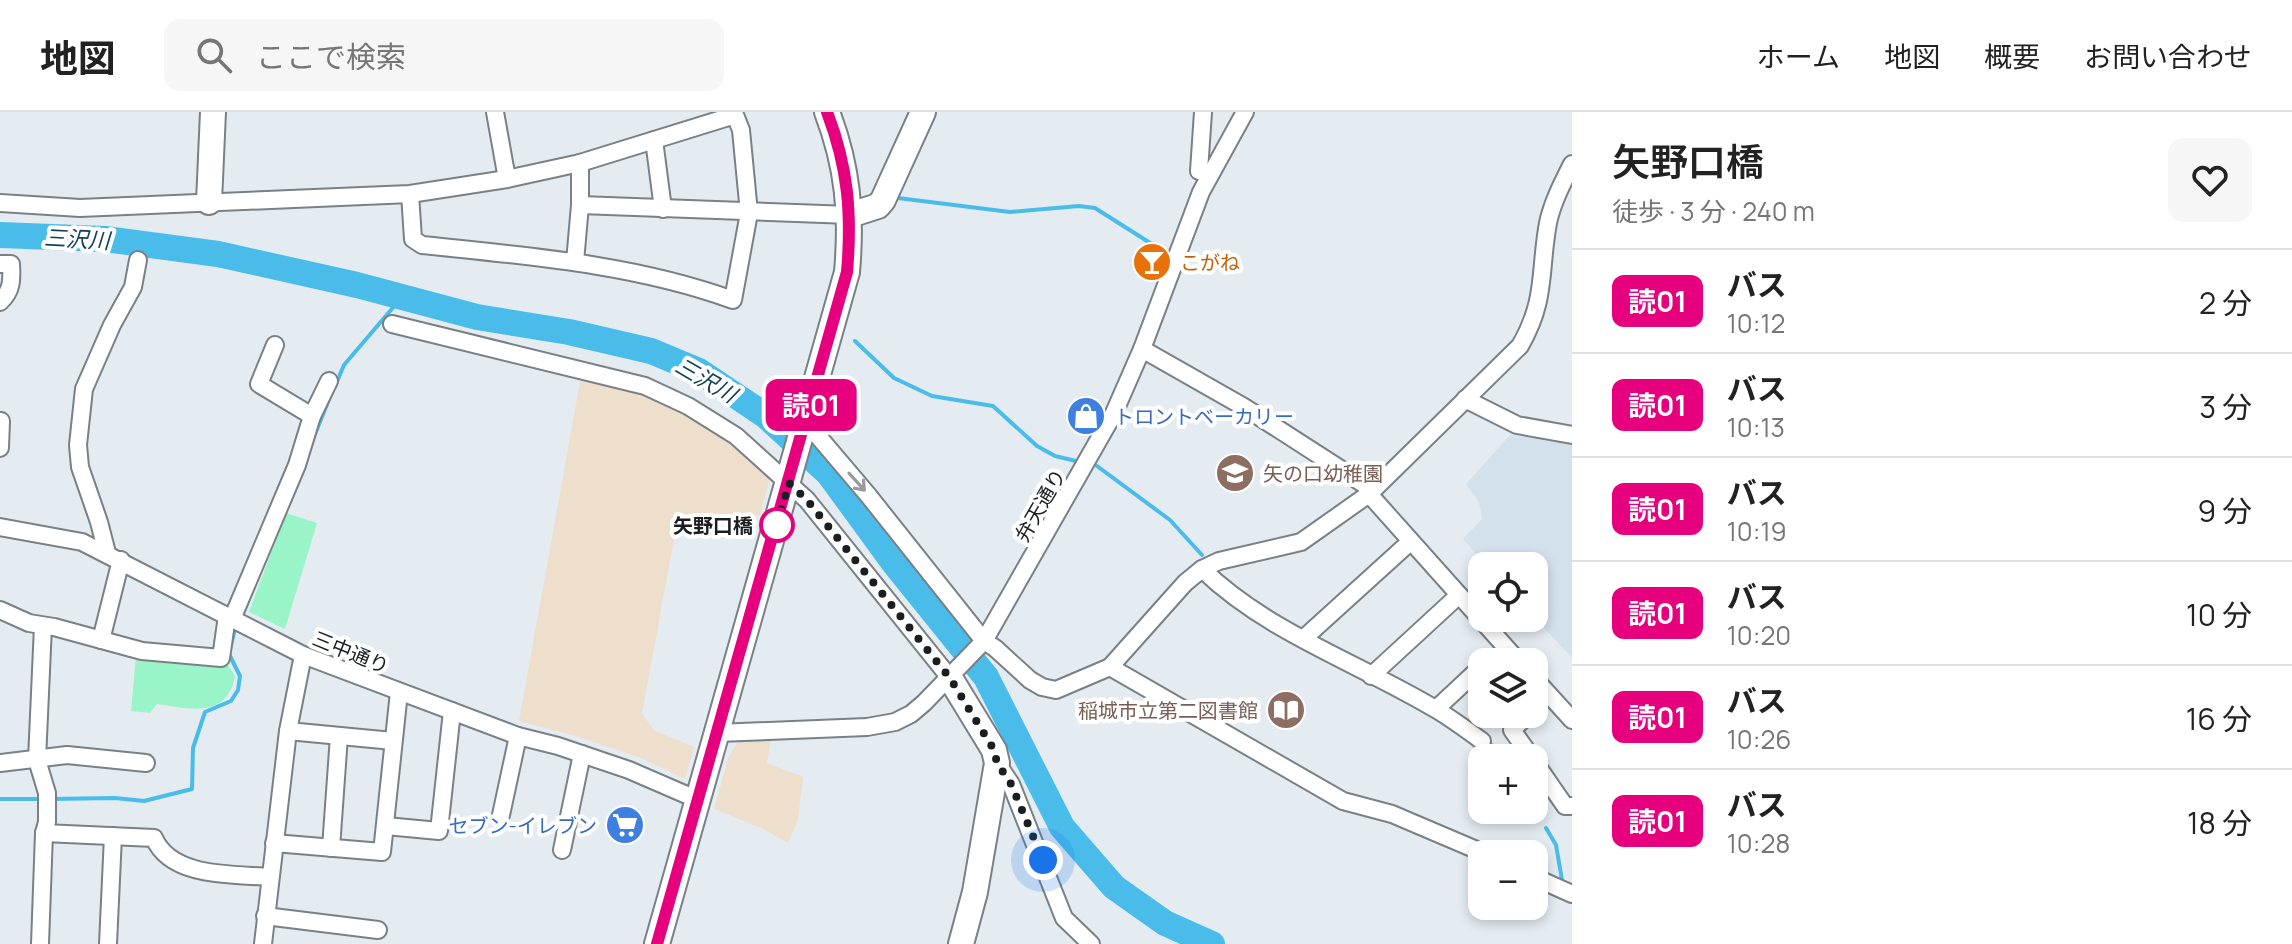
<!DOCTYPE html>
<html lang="ja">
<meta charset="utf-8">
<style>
body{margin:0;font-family:Manrope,"Noto Sans JP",sans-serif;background:#f6f6f6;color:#222;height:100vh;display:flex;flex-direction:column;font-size:30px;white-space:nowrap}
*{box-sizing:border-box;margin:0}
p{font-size:26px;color:#767676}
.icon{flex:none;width:44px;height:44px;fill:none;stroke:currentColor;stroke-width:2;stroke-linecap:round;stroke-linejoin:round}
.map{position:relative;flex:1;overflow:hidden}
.sheet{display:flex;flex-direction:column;background:#fff;width:720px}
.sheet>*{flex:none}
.badge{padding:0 16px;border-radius:12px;font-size:28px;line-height:52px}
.tools{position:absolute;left:1468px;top:440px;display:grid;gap:16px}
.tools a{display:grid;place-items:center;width:80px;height:80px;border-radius:16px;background:#fff;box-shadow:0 4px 12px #0003;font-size:40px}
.you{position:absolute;width:40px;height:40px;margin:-20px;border:6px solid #fff;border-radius:50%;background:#1a73e8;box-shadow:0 0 0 12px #1a73e833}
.map>.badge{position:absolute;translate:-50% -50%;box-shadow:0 0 0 4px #fff}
.round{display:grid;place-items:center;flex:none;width:84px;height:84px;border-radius:16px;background:#f6f6f6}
.head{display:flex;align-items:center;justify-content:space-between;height:136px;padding:0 40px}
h1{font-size:38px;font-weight:600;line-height:60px}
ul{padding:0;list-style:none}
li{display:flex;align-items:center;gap:24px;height:104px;padding:0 40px;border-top:2px solid #e0e0e0}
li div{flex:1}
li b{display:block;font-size:30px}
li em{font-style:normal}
li .badge{min-width:88px;font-weight:700;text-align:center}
header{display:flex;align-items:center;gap:48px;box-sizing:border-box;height:112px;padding:0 40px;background:#fff;border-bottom:2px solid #e0e0e0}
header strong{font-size:38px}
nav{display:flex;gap:44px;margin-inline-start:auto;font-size:28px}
.search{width:560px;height:72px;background:#f6f6f6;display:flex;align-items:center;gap:20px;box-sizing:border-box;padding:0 28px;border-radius:16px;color:#767676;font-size:30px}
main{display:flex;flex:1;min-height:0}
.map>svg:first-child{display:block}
</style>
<header>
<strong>地図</strong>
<div class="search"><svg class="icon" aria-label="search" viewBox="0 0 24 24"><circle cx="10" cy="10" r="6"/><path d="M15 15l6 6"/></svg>ここで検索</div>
<nav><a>ホーム</a><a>地図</a><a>概要</a><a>お問い合わせ</a></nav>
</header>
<main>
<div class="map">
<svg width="1572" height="832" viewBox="0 0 1572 832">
<rect width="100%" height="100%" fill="#e4ecf2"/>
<g fill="#eedecc">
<path d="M 581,264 L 644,281 L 715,320 L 741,339 L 770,366 L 760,403 L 723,409 L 674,427 L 642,602 L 655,619 L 694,635 L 685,667 L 641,646 L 579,625 L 519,609 Z"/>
<path d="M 771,626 L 767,651 L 803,665 L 798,708 L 788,731 L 761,716 L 714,697 L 728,647 L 739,627 Z"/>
</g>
<path fill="#d3e1ed" d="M 1510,323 L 1572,332 L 1572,546 L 1534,505 L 1534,454 L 1487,454 L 1463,427 L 1482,407 L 1479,390 L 1466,372 Z"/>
<g fill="#99f4c8">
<path d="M 286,401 L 317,411 L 285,517 L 249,500 Z"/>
<path d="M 136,544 L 226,550 L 235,564 C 227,607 190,597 157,592 L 150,601 L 131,599 Z"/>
</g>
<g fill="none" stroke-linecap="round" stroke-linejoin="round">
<g stroke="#49bcea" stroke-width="4">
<path d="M 898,86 L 1010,100 L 1079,94 L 1095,96 L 1166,141"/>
<path d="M 855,229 L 894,266 L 932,284 L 993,294 L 1037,334 L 1055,344 L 1076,349"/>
<path d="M 336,272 L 344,253 L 402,185"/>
<path d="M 313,327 L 332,280"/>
<path d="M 1097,354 L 1170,408 L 1202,443"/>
<path d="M 243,501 L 258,465"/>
<path d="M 1488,628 L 1500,646"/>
<path d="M 0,687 L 42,687"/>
<path d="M 50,687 L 115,686 L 144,689 L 192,677 L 193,636 L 205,600 L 231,589 L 238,578 L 240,564 L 229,542 L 236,512"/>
<path d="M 1534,698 L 1537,703"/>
<path d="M 1546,716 L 1556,733 L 1562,768"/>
<path d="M 1191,832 L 1196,827"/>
</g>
<path stroke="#49bcea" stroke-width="26" d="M 0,123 L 105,127 L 218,142 L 357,173 L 477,205 L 569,220 L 651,239 L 699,259 L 766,304 L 829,362 L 894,451 L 986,565 L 1062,715 L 1114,775 L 1165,811 L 1212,832"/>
<defs>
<g id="street">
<path d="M 495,0 L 507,67"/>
<path d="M 1203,0 L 1199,59 L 1210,63"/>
<path d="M 654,28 L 663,97"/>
<path d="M 0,91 L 80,96 L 410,82 L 507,67 L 580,51 L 735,3 L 741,18 L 749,101 L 733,188 C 634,152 527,144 422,133 L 413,127 L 410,82"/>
<path d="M 580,93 L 850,103"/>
<path d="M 575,150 L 580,93 L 580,51"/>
<path d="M 0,152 L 11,152 C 12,168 12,179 0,190"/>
<path d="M 392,212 L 645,274 L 688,294 L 736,324 L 807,388 L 950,566"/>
<path d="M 275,233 L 259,272 L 312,304"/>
<path d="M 1142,237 L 1244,295 L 1373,378"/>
<path d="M 1465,287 L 1517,313 L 1572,323"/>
<path d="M 806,310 L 868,383 L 984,529 L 995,536 L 1030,568 L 1042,575 L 1056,578 L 1110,555 L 1185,471 L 1202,457 L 1219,449 L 1301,430 L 1369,382 L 1520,234 C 1547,187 1539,160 1548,111 C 1552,91 1563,70 1572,52"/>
<path d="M 0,336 L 1,309"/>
<path d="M 1369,382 L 1519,550"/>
<path d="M 0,415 L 82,430 L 303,543 L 518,624 L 558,634 L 629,658 L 696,687"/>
<path d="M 107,441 L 99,410 L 80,355 L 78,333 L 84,277 L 112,213 L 133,175 L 138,148"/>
<path d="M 1202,457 C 1268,521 1359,551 1437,598 C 1452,607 1467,618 1482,629"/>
<path d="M 0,498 L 29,511 L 54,515 L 142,539 L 221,546 L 227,504"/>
<path d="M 232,507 L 297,353 L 312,304 L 329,269"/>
<path d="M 1303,527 L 1410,430"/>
<path d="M 101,528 L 121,448"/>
<path d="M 1110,555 L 1343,689 L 1392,702 L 1486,742"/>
<path d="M 1371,564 L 1459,483"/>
<path d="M 1534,566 L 1572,608"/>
<path d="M 1436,597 L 1482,554"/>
<path d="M 1529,602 L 1512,618 L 1532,646"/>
<path d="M 288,619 L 393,629"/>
<path d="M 717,621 L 867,615 L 895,610 L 911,602 L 924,591 L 984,529 L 1114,301 L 1142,237 L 1201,80 L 1245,0"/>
<path d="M 1534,649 L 1565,694 L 1572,694"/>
<path d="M 0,651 L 67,643 L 146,651"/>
<path d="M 997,651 L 1011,672 L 1064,806 L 1091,832"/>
<path d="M 501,703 L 518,624"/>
<path d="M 386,714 L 439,719 L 452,599"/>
<path d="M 44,721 L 154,726 C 171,766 233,762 270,765"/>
<path d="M 274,731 L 382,740 L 399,580"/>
<path d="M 331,736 L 339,624"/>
<path d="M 562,738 L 582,642"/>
<path d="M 1534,765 L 1572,782"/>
<path d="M 265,804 L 378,818"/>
<path d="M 40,832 L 44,721 L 47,710 L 47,681 L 37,648 L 43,514"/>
<path d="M 108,832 L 113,724"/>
<path d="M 263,832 L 288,619 L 303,543"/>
</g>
<g id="secondary">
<path d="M 209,90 L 213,0"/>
<path d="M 850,103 L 878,94 L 883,88 L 923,0"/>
<path d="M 950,566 L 994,638 L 997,651 L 975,780 L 961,832"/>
<path d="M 657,832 L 847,160 C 852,102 848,55 827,0"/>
</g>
</defs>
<use href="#street" stroke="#798086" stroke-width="20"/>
<use href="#secondary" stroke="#798086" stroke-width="28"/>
<use href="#street" stroke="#fff" stroke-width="16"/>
<use href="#secondary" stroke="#fff" stroke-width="24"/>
</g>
<defs><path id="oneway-shaft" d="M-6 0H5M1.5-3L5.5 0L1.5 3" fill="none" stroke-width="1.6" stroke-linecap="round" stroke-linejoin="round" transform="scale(2)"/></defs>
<use stroke="#989a9b" href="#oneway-shaft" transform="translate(857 370) rotate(48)"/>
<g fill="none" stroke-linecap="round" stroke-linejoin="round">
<defs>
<path id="line" d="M 657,832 L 847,160 C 852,101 848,55 827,0"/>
</defs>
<use href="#line" stroke="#fff" stroke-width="18"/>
<use href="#line" stroke="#e6007e" stroke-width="12"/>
<path stroke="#1b1e20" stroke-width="8" stroke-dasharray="0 14.4" d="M 777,413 L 773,426 L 789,371 L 807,388 L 950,566 L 994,638 L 997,651 L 1011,672 L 1043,748"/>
</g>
<defs>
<symbol id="bar-disc" viewBox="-11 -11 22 22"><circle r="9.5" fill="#e8710a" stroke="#fff"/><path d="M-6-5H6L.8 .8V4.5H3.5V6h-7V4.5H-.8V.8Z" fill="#fff"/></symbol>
<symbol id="shop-disc" viewBox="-11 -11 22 22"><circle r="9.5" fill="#3f7fe0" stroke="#fff"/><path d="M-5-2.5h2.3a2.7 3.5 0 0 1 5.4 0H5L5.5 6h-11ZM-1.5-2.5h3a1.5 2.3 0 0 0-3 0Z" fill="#fff"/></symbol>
<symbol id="school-disc" viewBox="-11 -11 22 22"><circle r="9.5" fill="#8d6e63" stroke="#fff"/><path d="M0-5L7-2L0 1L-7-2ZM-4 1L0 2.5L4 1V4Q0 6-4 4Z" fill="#fff"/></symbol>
<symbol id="library-disc" viewBox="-11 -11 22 22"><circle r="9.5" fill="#8d6e63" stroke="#fff"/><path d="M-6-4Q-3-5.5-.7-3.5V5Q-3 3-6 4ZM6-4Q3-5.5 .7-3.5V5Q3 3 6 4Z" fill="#fff"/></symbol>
<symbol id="supermarket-disc" viewBox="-11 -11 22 22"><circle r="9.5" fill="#3f7fe0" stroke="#fff"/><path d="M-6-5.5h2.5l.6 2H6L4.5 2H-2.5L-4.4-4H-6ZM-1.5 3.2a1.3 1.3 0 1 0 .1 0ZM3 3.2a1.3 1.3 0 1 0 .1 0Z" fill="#fff"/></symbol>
</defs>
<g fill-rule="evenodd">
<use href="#bar-disc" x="1130" y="128" width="44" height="44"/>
<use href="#shop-disc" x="1064" y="282" width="44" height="44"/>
<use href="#school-disc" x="1213" y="339" width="44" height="44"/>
<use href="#library-disc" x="1264" y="576" width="44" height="44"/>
<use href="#supermarket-disc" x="603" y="691" width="44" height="44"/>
</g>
<circle fill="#fff" stroke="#e6007e" stroke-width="4" cx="777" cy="413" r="16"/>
<g text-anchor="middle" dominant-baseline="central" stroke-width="8" stroke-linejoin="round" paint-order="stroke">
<g font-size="20" fill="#c56008" stroke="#fff" text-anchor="start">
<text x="1180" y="150">こがね</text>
</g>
<g font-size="20" fill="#366cbe" stroke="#fff" text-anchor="start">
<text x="1114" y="304">トロントベーカリー</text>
<text x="597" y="713" text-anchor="end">セブン-イレブン</text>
</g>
<g font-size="20" fill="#785e54" stroke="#fff" text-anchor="start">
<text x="1263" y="361">矢の口幼稚園</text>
<text x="1258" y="598" text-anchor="end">稲城市立第二図書館</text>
</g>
<g font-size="20" fill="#1b1e20" stroke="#fff">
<text transform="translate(1040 393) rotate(-60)">弁天通り</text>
<text transform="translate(351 540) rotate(22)">三中通り</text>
</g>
<g font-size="20" font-weight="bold" fill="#1b1e20" stroke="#fff" text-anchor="end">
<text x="753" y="413">矢野口橋</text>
</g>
<g font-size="22" font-style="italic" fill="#134357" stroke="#fff">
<text transform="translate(77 127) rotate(3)">三沢川</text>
<text transform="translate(706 268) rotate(30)">三沢川</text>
</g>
</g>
</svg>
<div class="tools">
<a><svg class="icon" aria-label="locate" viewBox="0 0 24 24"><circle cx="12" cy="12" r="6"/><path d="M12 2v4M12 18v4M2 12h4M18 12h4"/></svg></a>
<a><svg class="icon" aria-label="layers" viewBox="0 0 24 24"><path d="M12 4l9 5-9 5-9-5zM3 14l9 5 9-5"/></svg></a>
<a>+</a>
<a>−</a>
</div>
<div class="you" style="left:1043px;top:748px"></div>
<b class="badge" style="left:811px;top:293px;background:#e6007e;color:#fff">読01</b>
</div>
<section class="sheet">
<div class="head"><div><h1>矢野口橋</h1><p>徒歩 · 3 分 · 240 m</p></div><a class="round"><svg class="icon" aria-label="heart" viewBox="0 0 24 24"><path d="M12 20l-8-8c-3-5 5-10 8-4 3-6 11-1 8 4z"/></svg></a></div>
<ul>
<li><span class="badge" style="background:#e6007e;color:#fff">読01</span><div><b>バス</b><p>10:12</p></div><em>2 分</em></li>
<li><span class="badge" style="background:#e6007e;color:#fff">読01</span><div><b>バス</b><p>10:13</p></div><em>3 分</em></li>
<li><span class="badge" style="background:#e6007e;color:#fff">読01</span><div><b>バス</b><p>10:19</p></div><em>9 分</em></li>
<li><span class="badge" style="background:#e6007e;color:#fff">読01</span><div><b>バス</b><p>10:20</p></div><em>10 分</em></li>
<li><span class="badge" style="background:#e6007e;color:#fff">読01</span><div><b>バス</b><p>10:26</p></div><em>16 分</em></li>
<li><span class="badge" style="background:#e6007e;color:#fff">読01</span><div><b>バス</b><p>10:28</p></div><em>18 分</em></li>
</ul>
</section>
</main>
